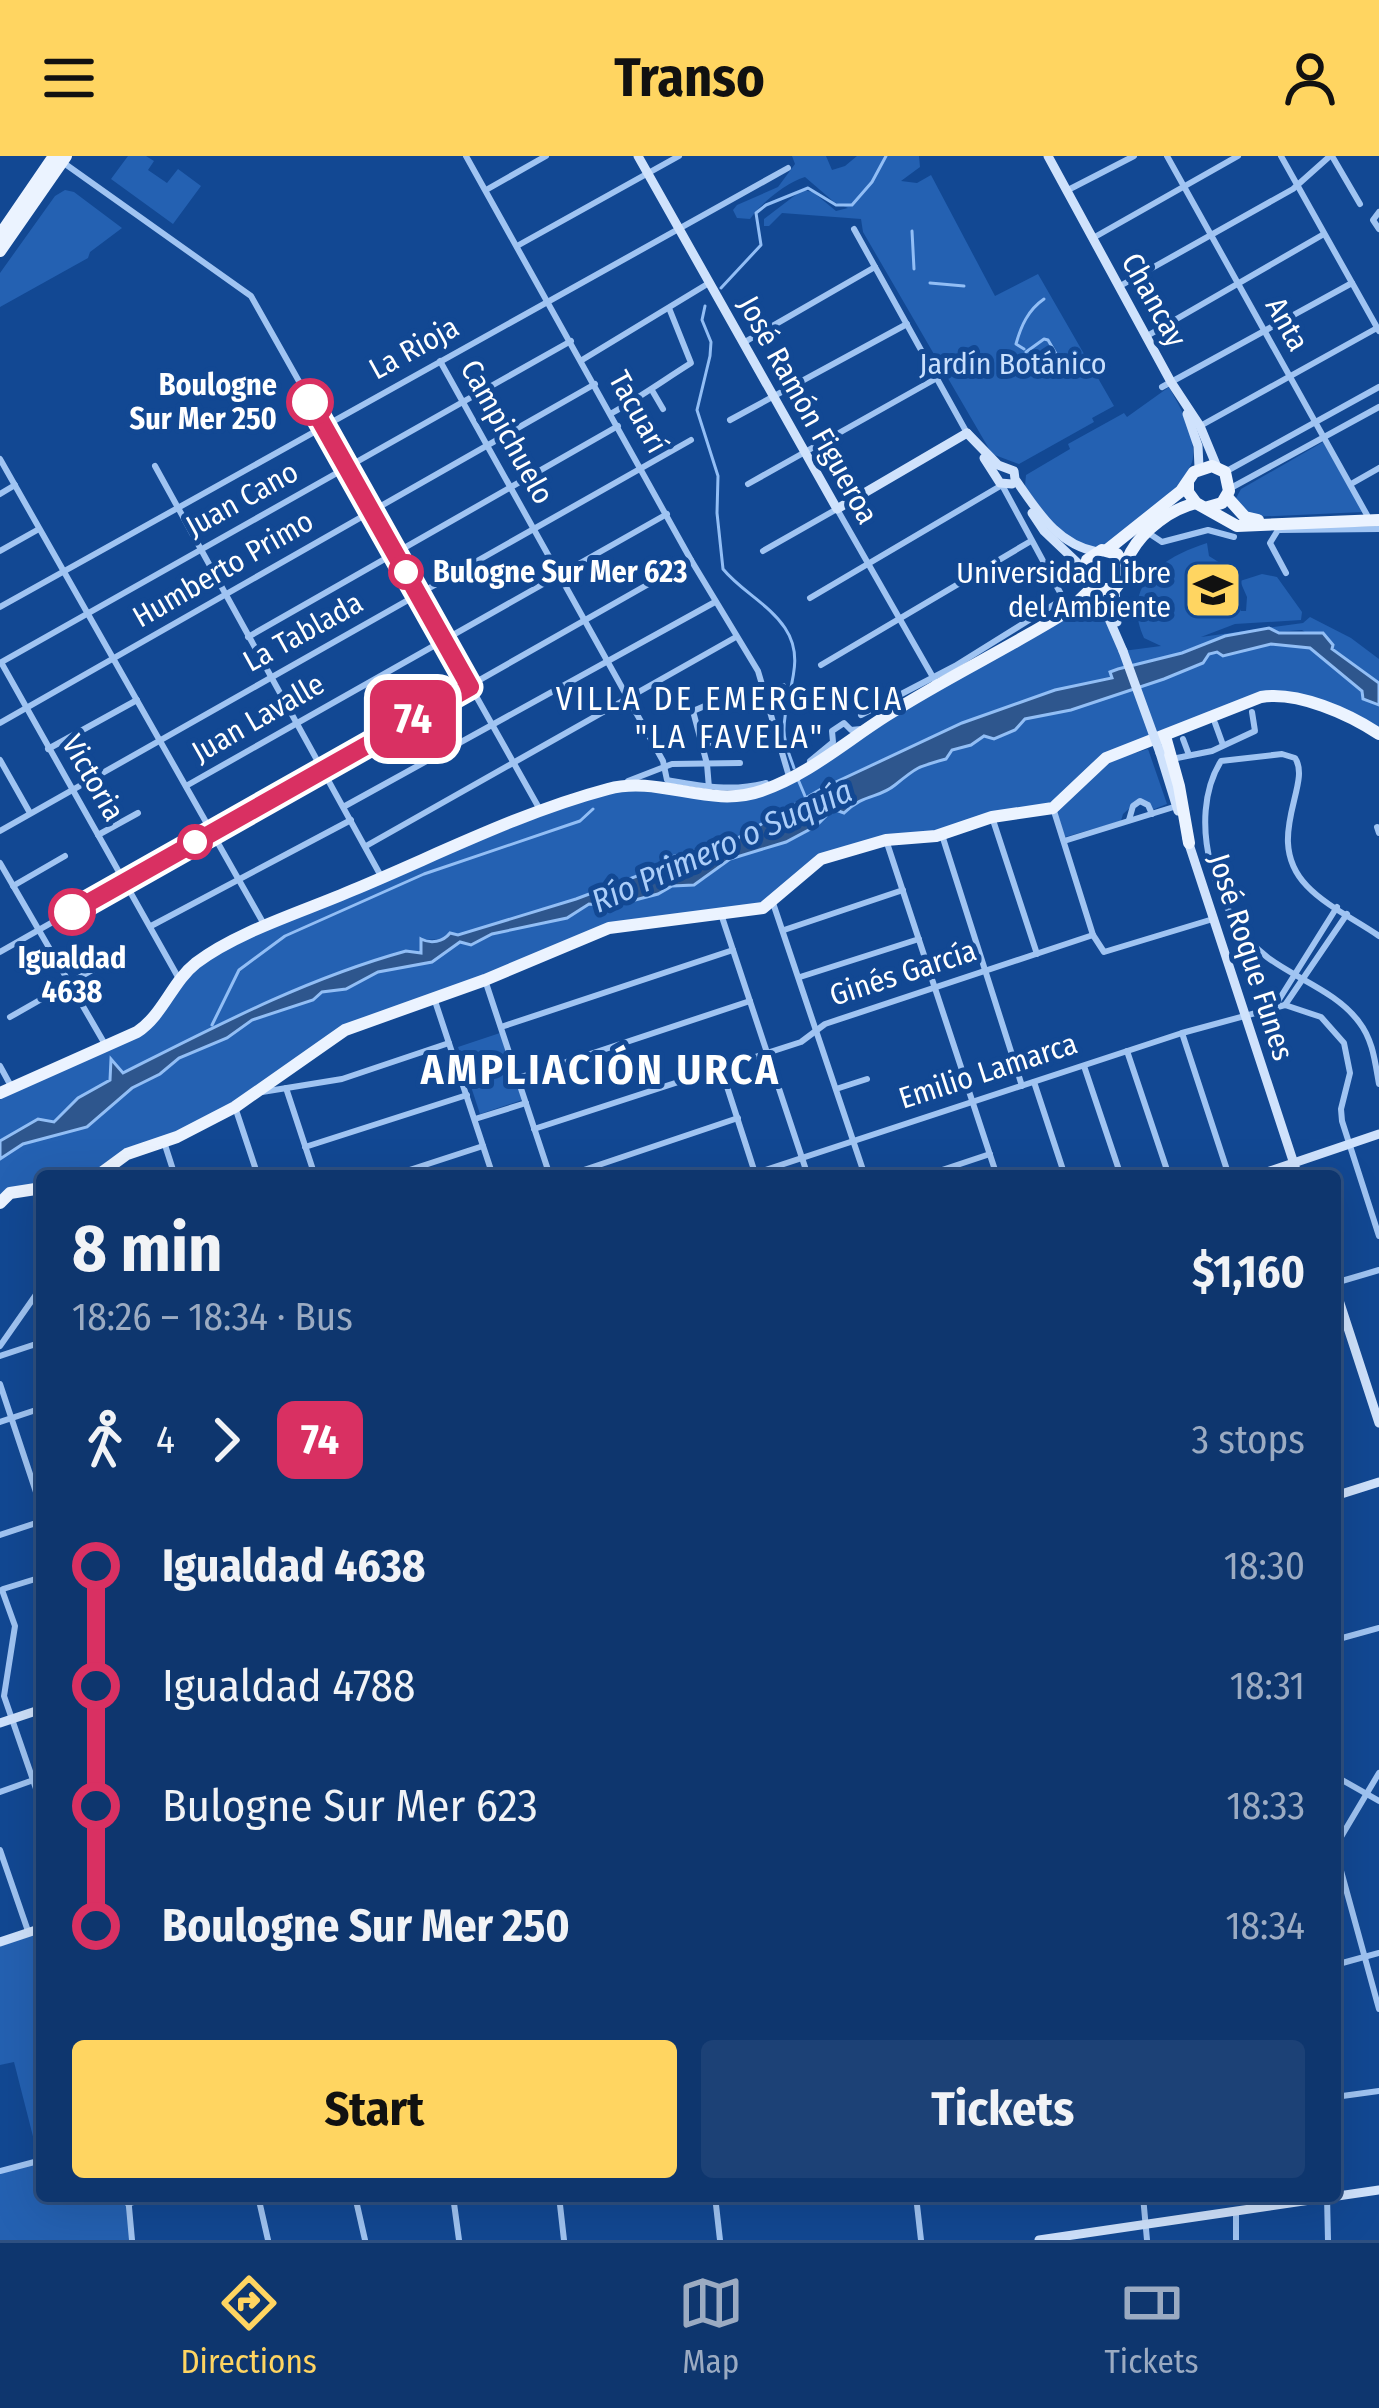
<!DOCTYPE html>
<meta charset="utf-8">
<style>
body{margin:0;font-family:"Fira Sans Condensed",sans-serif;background:#1c4176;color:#f1f3f6;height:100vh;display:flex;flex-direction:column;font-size:45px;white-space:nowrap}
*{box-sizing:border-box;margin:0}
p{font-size:39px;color:#9babc2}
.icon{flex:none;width:66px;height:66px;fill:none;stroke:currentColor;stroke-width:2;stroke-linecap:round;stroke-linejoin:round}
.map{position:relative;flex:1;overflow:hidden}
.panel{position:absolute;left:36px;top:1014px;width:1305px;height:1032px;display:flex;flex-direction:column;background:#0e366e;border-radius:12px;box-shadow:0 12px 48px #0002,0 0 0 3px #2e5081}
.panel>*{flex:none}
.badge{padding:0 24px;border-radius:18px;font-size:42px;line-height:78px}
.map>.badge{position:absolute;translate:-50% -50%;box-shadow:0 0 0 6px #fff}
.legs{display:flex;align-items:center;gap:18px;height:132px;padding:0 36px;font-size:39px}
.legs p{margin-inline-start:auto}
.head{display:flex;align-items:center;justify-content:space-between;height:204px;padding:0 36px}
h1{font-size:66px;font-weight:700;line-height:90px}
.action{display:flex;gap:24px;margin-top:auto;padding:24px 36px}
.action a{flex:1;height:138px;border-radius:12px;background:#ffd561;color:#111;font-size:48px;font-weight:700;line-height:138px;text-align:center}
.action a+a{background:#1c4176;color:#f1f3f6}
ul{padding:0 36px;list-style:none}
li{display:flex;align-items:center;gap:42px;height:120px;font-size:45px}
li i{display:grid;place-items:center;width:18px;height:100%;margin:0 15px;background:currentColor}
li i::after{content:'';width:30px;height:30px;margin:-15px;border:9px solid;border-radius:50%;background:#0e366e}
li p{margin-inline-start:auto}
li:first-child i{background:linear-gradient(#0000 50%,currentColor 0)}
li:last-child i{background:linear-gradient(currentColor 50%,#0000 0)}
header{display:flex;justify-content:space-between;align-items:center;height:156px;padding:0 36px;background:#ffd561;color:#111;font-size:54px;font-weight:700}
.menu{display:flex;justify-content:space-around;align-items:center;height:168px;border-top:3px solid #2e5081;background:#0e366e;font-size:33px;color:#9babc2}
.menu a{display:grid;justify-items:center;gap:6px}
.menu .current{color:#ffd561}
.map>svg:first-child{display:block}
</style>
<header><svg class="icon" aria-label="menu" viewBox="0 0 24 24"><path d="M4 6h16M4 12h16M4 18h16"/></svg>Transo<svg class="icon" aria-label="person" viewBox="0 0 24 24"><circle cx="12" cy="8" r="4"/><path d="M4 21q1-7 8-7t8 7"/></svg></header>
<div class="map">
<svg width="1379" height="2084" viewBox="0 0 1379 2084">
<rect width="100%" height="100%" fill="#124893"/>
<g fill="#2461b2">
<path d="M 128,0 L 146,0 L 154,5 L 148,14 L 167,27 L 178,13 L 201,30 L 173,68 L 111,23 Z"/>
<path d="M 792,0 L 826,0 L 832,14 L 845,10 L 857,0 L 919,0 L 920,11 L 901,25 L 917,27 L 931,19 L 995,140 L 1038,118 L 1114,250 L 1092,262 L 1094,266 L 1019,308 L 992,298 L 863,76 L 861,63 L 782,57 L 769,70 L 764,70 L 764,63 L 802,34 L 813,36 L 836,55 L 848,52 L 834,46 L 805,21 C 787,26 761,47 750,63 L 737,62 L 733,54 L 737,49 L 778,31 L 795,8 Z"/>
<path d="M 65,34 L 74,36 L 122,72 L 90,96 L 88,102 L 0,151 L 0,117 L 55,40 Z"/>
<path d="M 1169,231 C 1181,253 1195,276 1193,301 C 1192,326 1116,394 1093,391 C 1061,387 1042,353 1025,330 L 1026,319 L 1070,293 L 1068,288 L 1124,257 L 1127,261 Z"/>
<path d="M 1323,286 L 1363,356 L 1252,361 L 1235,344 L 1241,333 Z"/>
<path d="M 1207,387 L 1209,400 L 1231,414 L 1228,426 L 1200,432 L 1208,445 L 1219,439 L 1237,445 L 1241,455 L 1246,455 L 1247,441 L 1240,425 L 1262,418 L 1277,421 L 1302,456 L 1301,464 L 1235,468 L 1201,481 L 1303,467 L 1310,461 L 1351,482 L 1379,503 L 1379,527 L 1302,474 L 1224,480 L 1113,522 L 1055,534 L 962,567 L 821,633 L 736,683 L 667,702 L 648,716 L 576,743 L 458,779 L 450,778 L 445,783 L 421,784 L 421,797 L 413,799 L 405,795 C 306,823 215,870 123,917 L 111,903 L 110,924 L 78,942 L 54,967 L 0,985 L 0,937 L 137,876 L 188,815 L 266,771 L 613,631 L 760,636 L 1039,473 L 1093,431 L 1123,495 L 1161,490 L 1144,482 C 1120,429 1163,401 1207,387 Z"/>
<path d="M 1271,488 L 1310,492 L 1375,545 L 1379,549 L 1379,578 L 1366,569 L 1277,539 L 1106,602 L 1057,650 L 821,703 L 773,747 L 613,771 L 338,877 L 259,936 L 127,998 L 97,1020 L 42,1020 L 42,1032 L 0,1047 L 0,1003 L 23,988 L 63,978 L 97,964 L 132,932 L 160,918 L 179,902 L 227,882 L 252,864 L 313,844 L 322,836 L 346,833 L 378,816 L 431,806 L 460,786 L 567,762 L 588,748 L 658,738 L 671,730 L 705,723 L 730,703 L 786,686 L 816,670 L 834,653 L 844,657 L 860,641 L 894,630 L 905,616 L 984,580 L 994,582 L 1014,574 L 1025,563 L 1071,554 L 1164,523 L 1203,507 L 1208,498 L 1217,496 L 1223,500 Z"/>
<path d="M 1148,593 L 1167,648 L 1152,654 L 1149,646 L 1140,643 L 1123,658 L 1121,665 L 1065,681 L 1057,657 L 1060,652 L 1106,606 Z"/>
<path d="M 500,877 L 522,944 L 480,958 L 458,891 Z"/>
<path d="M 42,1772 L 42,2040 L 128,2040 L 131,2084 L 0,2084 L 0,2015 L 39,2004 L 14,1906 L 0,1909 L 0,1787 Z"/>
</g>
<path fill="#2e568d" stroke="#92bef5" stroke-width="3" d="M 1269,472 L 1279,477 L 1323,477 L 1333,489 L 1332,493 L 1379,527 L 1379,549 L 1363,543 L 1362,535 L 1310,492 L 1271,488 L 1223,500 L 1217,496 L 1209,498 L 1203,507 L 1164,523 L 1071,554 L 1025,563 L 1015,574 L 994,583 L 984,580 L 971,589 L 952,594 L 946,603 C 917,611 917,611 895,629 C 878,643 864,637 844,657 L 833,653 L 816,670 L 786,686 L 730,703 L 694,729 L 672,730 L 658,738 L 612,750 L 589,748 L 567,762 L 492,778 L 471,789 L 460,786 L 432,806 L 378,816 L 346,833 L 322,836 L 313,844 L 252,864 L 227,882 L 179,902 L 160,918 L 132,932 L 87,971 L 23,988 L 0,1003 L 0,985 L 38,963 L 54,966 L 78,942 L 110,924 L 111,903 L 123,917 C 216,870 305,823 406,795 L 421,797 L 421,783 C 431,788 443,786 450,777 L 458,779 L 576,743 L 648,716 L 667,702 L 736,683 L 821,633 L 962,567 L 1055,534 L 1112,522 L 1110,516 L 1118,513 L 1182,497 L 1225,480 Z"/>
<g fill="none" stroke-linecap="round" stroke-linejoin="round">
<g stroke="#92bef5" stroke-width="3">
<path d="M 912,75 L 914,113"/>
<path d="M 930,127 L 964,130"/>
<path d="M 721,132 L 761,89 L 756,57 L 766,49 L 808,32 L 836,49 L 852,49 L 872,26 L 886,0"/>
<path d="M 705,150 L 702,164 L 711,186 L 710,200 L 697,254 L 718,320 L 717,357 L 723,413 C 741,435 769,448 785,472 C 808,506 783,540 784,575 C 784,588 790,600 794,612"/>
<path d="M 1024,193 L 1016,188 C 1021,170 1028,154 1044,143"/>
<path d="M 1026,196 L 1044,183 L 1048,184 L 1066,215 L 1077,219"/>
<path d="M 797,621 L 805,640"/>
<path d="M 212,869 L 239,814 L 285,780 L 424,718 L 580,665 L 593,653"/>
</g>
<g stroke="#a0c4f2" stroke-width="6">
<path d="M 466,0 L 691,404 L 758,515 L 788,617"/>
<path d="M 1167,0 L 1367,359"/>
<path d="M 1281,0 L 1379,175"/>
<path d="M 1332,0 L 1360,48"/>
<path d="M 61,5 L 251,140 L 539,652"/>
<path d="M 486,34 L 546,0"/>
<path d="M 1068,34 L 1134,0"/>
<path d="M 1379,56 L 1373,64 L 1379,73"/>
<path d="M 854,73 L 967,277"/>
<path d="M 1093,82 L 1238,0"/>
<path d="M 517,90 L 679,0"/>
<path d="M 1120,130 L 1293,33 L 1330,0"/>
<path d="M 1147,180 L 1324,78"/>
<path d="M 743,187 L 875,111"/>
<path d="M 582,204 L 709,127"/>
<path d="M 440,205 L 663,605 L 667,624 C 701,630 732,636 766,627"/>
<path d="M 1162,231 L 1352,127"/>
<path d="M 653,236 L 663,253"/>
<path d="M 612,257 C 640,241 664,224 691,207 L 669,152"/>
<path d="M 730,264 L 907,168"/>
<path d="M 1202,269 L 1377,172"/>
<path d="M 0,303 L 265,770"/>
<path d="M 155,310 L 382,722"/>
<path d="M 1225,316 L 1379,231"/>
<path d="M 748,328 L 937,222"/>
<path d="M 1351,328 L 1379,312"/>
<path d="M 1229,333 L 1379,251"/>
<path d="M 0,338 L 15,329"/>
<path d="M 1147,376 L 1162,386 L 1208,374 L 1234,381"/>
<path d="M 0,395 L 39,373"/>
<path d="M 763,395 L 837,353 L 938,530"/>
<path d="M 1286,417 L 1270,387 L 1278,374 L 1379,373"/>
<path d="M 810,442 L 1002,329 L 1062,440 L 1058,446 L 955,510 L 861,559"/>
<path d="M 0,451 L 788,12"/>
<path d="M 248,481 L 618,270"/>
<path d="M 0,507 L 571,185"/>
<path d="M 2,508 L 178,821"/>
<path d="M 821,509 L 1031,385"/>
<path d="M 0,567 L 595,228"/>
<path d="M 1215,567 L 1223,589"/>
<path d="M 1183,583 L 1189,599"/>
<path d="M 701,589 L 774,573"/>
<path d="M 48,593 L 137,544"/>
<path d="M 1172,603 L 1212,595 L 1255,575 L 1252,556"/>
<path d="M 0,604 L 30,657"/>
<path d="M 810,605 L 833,586 L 832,575 L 844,567 L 851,574 L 861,573"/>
<path d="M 628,625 L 672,608 L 740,607"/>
<path d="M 186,630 L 667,358"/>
<path d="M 709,632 L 707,608 L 693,555 L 721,543 L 783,530"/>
<path d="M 345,650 L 715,446"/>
<path d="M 1053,652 L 1093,779"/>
<path d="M 992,661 L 1037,798"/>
<path d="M 1129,664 L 1133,650 L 1140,645 L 1148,649 L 1152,658"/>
<path d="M 1377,671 L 1379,677"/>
<path d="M 0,675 L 691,284"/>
<path d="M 98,679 L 138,657"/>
<path d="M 942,679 L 1022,930"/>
<path d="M 1064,685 L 1177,650"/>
<path d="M 887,687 L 997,1020"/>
<path d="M 366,690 L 736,481"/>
<path d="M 0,707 L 106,890"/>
<path d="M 13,730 L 65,700"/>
<path d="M 773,747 L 865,1020"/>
<path d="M 721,758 L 808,1020"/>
<path d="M 151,770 L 351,664"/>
<path d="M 784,774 L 903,734"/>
<path d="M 1379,780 C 1356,764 1326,750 1307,730 C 1262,683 1313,628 1295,602 L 1282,598 L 1221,605 C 1185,663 1215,761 1267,801 C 1296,823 1337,836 1359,866 C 1373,884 1375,906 1379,928"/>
<path d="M 0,796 L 691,404"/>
<path d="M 800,821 L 919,783"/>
<path d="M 486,827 L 550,1020"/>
<path d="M 435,845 L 493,1020"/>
<path d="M 1285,849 L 1347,758"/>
<path d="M 1275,850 L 1337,751"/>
<path d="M 10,861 L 117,800"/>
<path d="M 501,871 L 733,794"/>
<path d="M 1182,877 L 1229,1020"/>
<path d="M 1127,895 L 1169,1020"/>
<path d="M 0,910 L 12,932"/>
<path d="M 1084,910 L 1121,1020"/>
<path d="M 721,912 L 755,1017"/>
<path d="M 518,922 L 750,845"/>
<path d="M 1034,926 L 1065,1020"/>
<path d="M 286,932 L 315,1020"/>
<path d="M 836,933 L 867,923"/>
<path d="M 262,936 L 342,923 L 449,887"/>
<path d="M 235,951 L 258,1020"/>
<path d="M 475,963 L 526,947"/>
<path d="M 534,973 L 801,886 L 825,868 L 1093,779 L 1104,796 L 1213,763"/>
<path d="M 165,989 L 175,1020"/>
<path d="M 305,991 L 467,939"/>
<path d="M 391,1020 L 483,990"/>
<path d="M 566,1020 L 738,962"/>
<path d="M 747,1020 L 1182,877 L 1285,849 L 1321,861 L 1344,887 L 1350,917 L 1341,953 L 1342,965 L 1379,1080"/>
<path d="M 924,1020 L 990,998"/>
<path d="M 1335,1127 L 1379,1114"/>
<path d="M 0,1190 L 42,1130"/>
<path d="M 0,1200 L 42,1186"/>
<path d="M 0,1228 L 42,1354"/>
<path d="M 0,1266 L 42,1252"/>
<path d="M 0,1379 L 42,1365"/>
<path d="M 3,1433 L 42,1421"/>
<path d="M 2,1434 L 15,1470 L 4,1540 L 42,1650"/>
<path d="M 1335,1484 L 1379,1472"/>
<path d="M 1335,1620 L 1379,1645"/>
<path d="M 0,1636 L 42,1621"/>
<path d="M 1335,1691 L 1379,1617"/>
<path d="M 1335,1693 L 1379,1853"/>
<path d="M 0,1694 L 28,1775"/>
<path d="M 1335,1809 L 1379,1797"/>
<path d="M 1335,1941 L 1379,1935"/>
<path d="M 0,2015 L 42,2004"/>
<path d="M 128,2040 L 132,2084"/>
<path d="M 258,2040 L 268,2084"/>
<path d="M 355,2040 L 365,2084"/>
<path d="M 453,2040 L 459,2084"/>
<path d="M 559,2040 L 564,2084"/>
<path d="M 715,2040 L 720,2084"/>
<path d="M 916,2040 L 921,2084"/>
<path d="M 1143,2040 L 1147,2084"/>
<path d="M 1327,2040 L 1328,2084"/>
<path d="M 128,2048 L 151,2040"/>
<path d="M 1236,2084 L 1236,2056"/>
</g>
<g stroke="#cfe2fc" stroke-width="9">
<path d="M 638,0 L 837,353 L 967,277"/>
<path d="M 1048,0 L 1171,226 L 1200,270 L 1217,311"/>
<path d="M 1187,258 L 1198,290 L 1199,311"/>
<path d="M 967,277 L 998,309 L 1014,315 L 1015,323 C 1037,354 1056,388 1097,396"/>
<path d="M 984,302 L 1000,327 L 1012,328"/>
<path d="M 1032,357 L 1044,375 L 1084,413"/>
<path d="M 1096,433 L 1123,495"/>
<path d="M 1115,433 L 1117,466"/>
<path d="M 1160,597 L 1178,655"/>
<path d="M 1187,682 L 1298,1020"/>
<path d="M 1255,1020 L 1379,978"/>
<path d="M 1335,1132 L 1379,1267"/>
<path d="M 1335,1340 L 1379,1326"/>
<path d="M 0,1567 L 42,1553"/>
<path d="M 0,1786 L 42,1772"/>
<path d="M 1039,2084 L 1379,2034"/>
</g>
<g stroke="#ebf3ff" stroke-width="12">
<path d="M 0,79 L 54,0"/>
<path d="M 0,95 L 66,0"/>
<path d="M 1188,326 L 1188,336 L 1196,347 L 1237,370 L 1379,364"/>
<path d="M 1227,341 L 1245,361 L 1258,364"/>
<path d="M 1107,394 L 1181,335 L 1194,316 L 1212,310 L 1225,316 L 1229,335 L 1222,347 L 1208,351"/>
<path d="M 1125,411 L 1117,398 L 1102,394 L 1087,404 L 1085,420 L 1096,433 L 1115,433 C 1126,421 1124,410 1131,396 C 1144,373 1171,353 1196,347"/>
<path d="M 1165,580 L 1179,630 L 1189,687"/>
<path d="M 0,937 L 137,876 C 163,859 172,826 196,807 C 238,775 305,755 353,734 C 437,699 521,656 608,633 C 659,619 710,653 761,635 C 808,619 845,586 886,560 C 945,522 1009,492 1068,455 L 1093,431"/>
<path d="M 97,1020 L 127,998 L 177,981 L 235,951 L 345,874 L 485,824 L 609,772 L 763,752 L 821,703 L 886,684 L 936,680 L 992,661 L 1053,652 L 1106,602 L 1261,541 C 1298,535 1349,558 1379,578"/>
<path d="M 0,1047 L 10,1037 L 42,1032"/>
</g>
<path stroke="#cfe2fc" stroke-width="9" d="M 1123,495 L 1160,597"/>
</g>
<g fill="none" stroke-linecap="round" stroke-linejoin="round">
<defs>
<path id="line-1" d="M 72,756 L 470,531 L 310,246"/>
</defs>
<use href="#line-1" stroke="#fff" stroke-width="27"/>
<use href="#line-1" stroke="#d93062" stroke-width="18"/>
</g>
<defs>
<symbol id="university-square" viewBox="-11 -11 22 22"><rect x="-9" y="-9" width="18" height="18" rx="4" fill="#ffd561" stroke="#124893"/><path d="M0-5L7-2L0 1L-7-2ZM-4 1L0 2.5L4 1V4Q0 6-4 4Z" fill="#111"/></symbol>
</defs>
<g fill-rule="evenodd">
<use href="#university-square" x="1180" y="401" width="66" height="66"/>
</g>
<g fill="#fff" stroke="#d93062" stroke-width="6">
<circle cx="310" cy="246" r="21"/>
<circle cx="406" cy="416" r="15"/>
<circle cx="195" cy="686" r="15"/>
<circle cx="72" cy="756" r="21"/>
</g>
<g text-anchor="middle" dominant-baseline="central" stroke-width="10" stroke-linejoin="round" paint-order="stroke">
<g font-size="30" fill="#fff" stroke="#124893">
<text transform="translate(1154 144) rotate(61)">Chancay</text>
<text transform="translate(1287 168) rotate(61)">Anta</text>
<text transform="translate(414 192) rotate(-29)">La Rioja</text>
<text transform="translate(808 254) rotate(61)">José Ramón Figueroa</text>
<text transform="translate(638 256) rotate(61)">Tacuarí</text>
<text transform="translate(507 276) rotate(61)">Campichuelo</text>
<text transform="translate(242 343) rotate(-29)">Juan Cano</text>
<text transform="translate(223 413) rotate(-30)">Humberto Primo</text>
<text transform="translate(303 476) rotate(-29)">La Tablada</text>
<text transform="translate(258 562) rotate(-30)">Juan Lavalle</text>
<text transform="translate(93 622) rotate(60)">Victoria</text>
<text transform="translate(1251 801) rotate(72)">José Roque Funes</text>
<text transform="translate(903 817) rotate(-18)">Ginés García</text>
<text transform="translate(988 915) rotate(-18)">Emilio Lamarca</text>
</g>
<g font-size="30" fill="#c8dffd" stroke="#124893">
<text x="1013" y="208">Jardín Botánico</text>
</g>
<g font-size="30" font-weight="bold" fill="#fff" stroke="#124893" text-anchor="end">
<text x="277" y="229">Boulogne<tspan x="277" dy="34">Sur Mer 250</tspan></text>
<text x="433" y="416" text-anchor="start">Bulogne Sur Mer 623</text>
<text x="72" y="802" text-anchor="middle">Igualdad<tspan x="72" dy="34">4638</tspan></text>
</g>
<g font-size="30" fill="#fff" stroke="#124893" text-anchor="end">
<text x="1171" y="417">Universidad Libre<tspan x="1171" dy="34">del Ambiente</tspan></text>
</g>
<g font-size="33" letter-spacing="3" fill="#fff" stroke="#124893">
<text x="730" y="543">VILLA DE EMERGENCIA<tspan x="730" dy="38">"LA FAVELA"</tspan></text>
</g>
<g font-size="33" font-style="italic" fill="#accef9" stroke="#124893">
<text transform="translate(722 690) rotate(-24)">Río Primero o Suquía</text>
</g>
<g font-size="42" font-weight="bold" letter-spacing="3" fill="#fff" stroke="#124893">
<text x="601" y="914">AMPLIACIÓN URCA</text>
</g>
</g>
</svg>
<b class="badge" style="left:413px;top:563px;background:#d93062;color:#fff">74</b>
<section class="panel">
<div class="head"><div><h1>8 min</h1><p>18:26 – 18:34 · Bus</p></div><b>$1,160</b></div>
<div class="legs"><svg class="icon" aria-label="walk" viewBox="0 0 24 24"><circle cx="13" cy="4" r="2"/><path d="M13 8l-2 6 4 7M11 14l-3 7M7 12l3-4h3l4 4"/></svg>4<svg class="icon" aria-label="forward" viewBox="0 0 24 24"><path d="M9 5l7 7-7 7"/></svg><b class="badge" style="background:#d93062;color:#fff">74</b><p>3 stops</p></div>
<ul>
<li><i style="color:#d93062"></i><b>Igualdad 4638</b><p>18:30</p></li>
<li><i style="color:#d93062"></i><span>Igualdad 4788</span><p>18:31</p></li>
<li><i style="color:#d93062"></i><span>Bulogne Sur Mer 623</span><p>18:33</p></li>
<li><i style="color:#d93062"></i><b>Boulogne Sur Mer 250</b><p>18:34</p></li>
</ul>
<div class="action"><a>Start</a><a>Tickets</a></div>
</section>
</div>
<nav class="menu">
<a class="current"><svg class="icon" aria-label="directions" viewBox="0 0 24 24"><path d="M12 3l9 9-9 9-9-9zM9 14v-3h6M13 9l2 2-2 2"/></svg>Directions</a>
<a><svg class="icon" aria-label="map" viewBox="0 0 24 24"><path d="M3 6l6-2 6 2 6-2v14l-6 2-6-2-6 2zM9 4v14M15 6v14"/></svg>Map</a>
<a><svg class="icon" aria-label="tickets" viewBox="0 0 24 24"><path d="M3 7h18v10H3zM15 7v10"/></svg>Tickets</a>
</nav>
